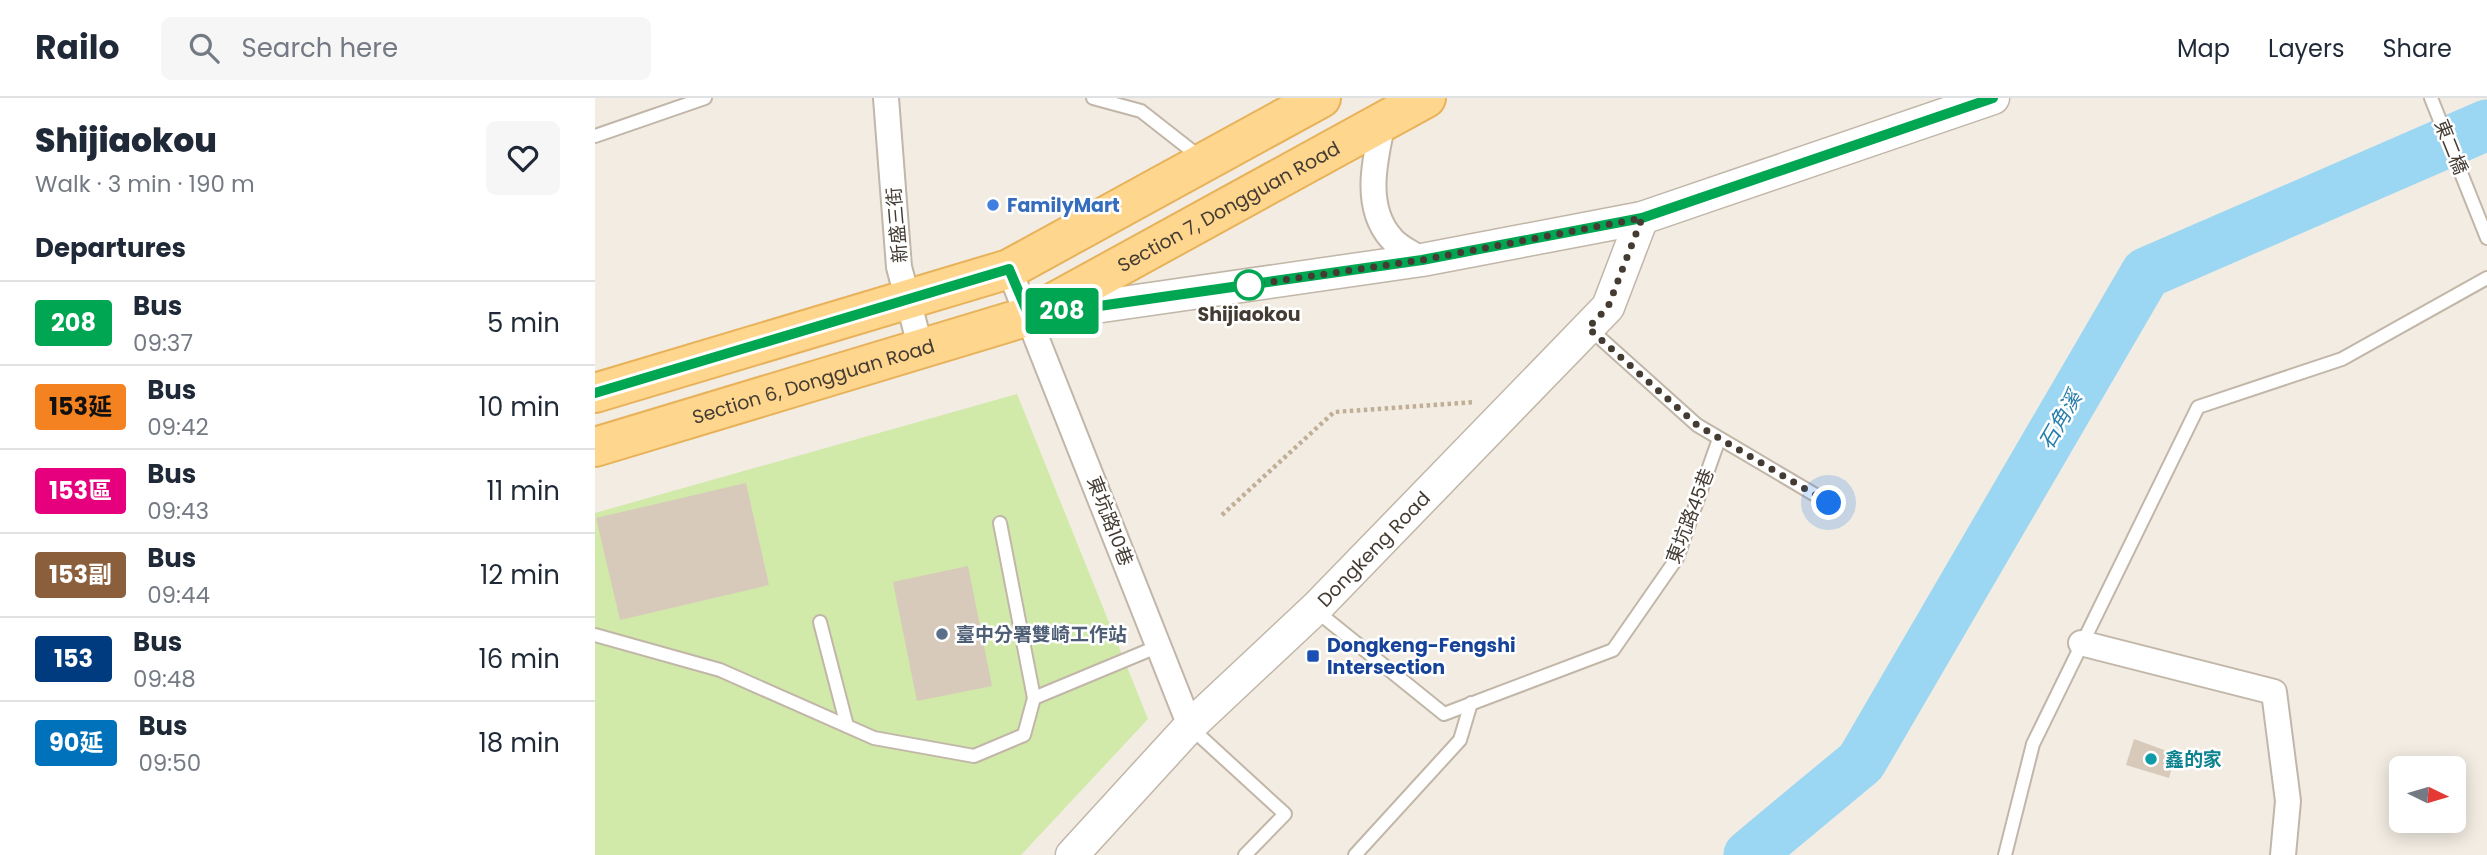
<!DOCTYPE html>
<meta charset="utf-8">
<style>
body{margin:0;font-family:Poppins,"Noto Sans TC",sans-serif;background:#f6f6f7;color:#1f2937;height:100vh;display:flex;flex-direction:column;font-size:26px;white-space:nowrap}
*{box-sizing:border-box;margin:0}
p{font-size:23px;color:#747a83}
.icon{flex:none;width:38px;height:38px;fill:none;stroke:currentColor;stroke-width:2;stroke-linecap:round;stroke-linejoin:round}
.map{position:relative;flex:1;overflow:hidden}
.drawer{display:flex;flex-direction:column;background:#fff;width:595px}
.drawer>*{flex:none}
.badge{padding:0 14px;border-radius:5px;font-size:24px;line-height:46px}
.needle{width:46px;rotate:95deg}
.buttons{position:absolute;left:1794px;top:658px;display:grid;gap:14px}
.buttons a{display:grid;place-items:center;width:77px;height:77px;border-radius:10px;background:#fff;box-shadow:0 4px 18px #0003;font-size:35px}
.you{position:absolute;width:35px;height:35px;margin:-18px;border:5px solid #fff;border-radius:50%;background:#1a73e8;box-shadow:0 0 0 10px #1a73e833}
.map>.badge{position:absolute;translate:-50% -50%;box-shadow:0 0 0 4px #fff}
h2{padding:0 35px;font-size:26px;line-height:63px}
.round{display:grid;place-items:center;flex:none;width:74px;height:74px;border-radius:10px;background:#f6f6f7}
.summary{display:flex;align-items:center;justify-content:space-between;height:119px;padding:0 35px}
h1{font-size:33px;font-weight:800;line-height:52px}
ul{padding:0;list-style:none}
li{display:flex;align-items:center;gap:21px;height:84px;padding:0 35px;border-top:2px solid #e0e1e3}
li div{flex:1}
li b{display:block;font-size:26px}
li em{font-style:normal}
li .badge{min-width:77px;font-weight:700;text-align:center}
header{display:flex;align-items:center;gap:42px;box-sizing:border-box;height:98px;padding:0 35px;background:#fff;border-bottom:2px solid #e0e1e3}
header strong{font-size:33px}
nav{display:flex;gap:38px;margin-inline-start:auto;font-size:24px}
.search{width:490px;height:63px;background:#f6f6f7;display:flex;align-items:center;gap:18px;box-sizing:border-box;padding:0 24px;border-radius:10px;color:#747a83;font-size:26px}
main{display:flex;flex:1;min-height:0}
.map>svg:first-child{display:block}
</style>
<header>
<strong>Railo</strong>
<div class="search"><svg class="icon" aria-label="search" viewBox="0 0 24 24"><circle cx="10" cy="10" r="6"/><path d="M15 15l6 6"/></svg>Search here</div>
<nav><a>Map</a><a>Layers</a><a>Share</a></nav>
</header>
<main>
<section class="drawer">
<div class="summary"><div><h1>Shijiaokou</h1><p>Walk · 3 min · 190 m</p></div><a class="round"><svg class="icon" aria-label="heart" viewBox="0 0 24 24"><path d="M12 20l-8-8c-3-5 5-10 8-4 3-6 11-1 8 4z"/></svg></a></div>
<h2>Departures</h2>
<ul>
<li><span class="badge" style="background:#00a651;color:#fff">208</span><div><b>Bus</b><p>09:37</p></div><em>5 min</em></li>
<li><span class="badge" style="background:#f58220;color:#111">153延</span><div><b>Bus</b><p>09:42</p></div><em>10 min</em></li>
<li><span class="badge" style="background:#e6007e;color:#fff">153區</span><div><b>Bus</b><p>09:43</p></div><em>11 min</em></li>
<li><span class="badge" style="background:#8b5e3c;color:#fff">153副</span><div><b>Bus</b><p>09:44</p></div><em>12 min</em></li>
<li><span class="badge" style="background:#003b80;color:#fff">153</span><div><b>Bus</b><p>09:48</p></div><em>16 min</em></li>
<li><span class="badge" style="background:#0072bc;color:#fff">90延</span><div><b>Bus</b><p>09:50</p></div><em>18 min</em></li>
</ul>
</section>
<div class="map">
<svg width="1892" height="757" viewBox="0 0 1892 757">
<rect width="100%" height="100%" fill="#f2ece2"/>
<path fill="#d1e9a9" d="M 422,296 L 553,621 L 426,757 L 0,757 L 0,415 Z"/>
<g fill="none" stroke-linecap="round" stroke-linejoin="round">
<path stroke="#9bd6f3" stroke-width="51" d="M 1154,757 L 1266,664 L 1551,175 L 1892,27"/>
</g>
<g fill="#d7caba">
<path d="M 151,385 L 174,487 L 25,522 L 1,420 Z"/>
<path d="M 373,468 L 397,588 L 322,603 L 298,484 Z"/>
<path d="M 1539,641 L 1580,656 L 1574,680 L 1531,667 Z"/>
</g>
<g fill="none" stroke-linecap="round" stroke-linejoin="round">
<defs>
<g id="service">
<path d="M 498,0 L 546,13 L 606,60"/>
<path d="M 1836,0 L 1892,140"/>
<path d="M 0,38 L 110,0"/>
<path d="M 995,231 L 1102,327 L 1234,405"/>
<path d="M 719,511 L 849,616 L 1018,552 L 1082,460 L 1124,341"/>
<path d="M 225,524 L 252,628"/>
<path d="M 0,537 L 125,572 L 279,640 L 379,658 L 429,637 L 439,600 L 405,425"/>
<path d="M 439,600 L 564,548"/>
<path d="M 595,629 L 690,716 L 650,757"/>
<path d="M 760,757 L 865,642 L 876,605"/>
<path d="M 1410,757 L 1438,646 L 1603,309 L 1747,261 L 1892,180"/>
</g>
<g id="minor">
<path d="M 291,0 L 304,169 L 326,251"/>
<path d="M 788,24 C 780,61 768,108 796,140 C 803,149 817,155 827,162"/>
<path d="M 414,171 L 595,628"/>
<path d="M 1486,545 L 1679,594 L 1693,703 L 1688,757"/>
</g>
<g id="tertiary">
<path d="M 444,217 L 827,162 L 1047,120 L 1398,0"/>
<path id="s1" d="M 477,757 L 595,628 L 723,508 L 1013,209 L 1047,120"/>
</g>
<g id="primary">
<path d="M 0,295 L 414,171 L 726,0"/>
<path id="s2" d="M 0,349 L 434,218 L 831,0"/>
</g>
</defs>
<use href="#service" stroke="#c1b6a8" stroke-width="16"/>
<use href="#minor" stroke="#c1b6a8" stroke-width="28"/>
<use href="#tertiary" stroke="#c1b6a8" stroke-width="35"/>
<use href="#primary" stroke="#e8b25a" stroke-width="42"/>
<path stroke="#c0ae95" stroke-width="4.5" stroke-dasharray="3.5 3.5" stroke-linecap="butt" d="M 627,417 L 739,314 L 880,304"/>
<use href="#service" stroke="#fff" stroke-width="12"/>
<use href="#minor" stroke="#fff" stroke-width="24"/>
<use href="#tertiary" stroke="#fff" stroke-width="32"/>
<use href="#primary" stroke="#ffd68e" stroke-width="38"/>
</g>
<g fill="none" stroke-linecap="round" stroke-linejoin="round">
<defs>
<path id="line" d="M 0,295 L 414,171 L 434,218 L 827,162 L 1047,120 L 1398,0"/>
</defs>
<use href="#line" stroke="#fff" stroke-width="16"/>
<use href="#line" stroke="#00a651" stroke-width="10"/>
<path stroke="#443c33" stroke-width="7" stroke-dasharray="0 12.6" d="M 654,187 L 827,162 L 1047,120 L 1013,209 L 993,230 L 1102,327 L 1234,405"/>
</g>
<circle fill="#3f7fe0" stroke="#fff" stroke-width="2.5" cx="398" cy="107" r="7"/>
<circle fill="#fff" stroke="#00a651" stroke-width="3.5" cx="654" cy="187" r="14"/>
<circle fill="#5c6f8a" stroke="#fff" stroke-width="2.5" cx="347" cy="536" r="7"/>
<rect fill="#1a4fb4" stroke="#fff" stroke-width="2.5" x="711" y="551" width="14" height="14" rx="3.5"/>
<circle fill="#0f9aa8" stroke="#fff" stroke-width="2.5" cx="1556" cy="661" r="7"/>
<g text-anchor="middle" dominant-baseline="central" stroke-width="5" stroke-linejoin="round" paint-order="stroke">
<g font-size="19" fill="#443c33" stroke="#fff">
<text transform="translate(1856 49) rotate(68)">東二橋</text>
<text stroke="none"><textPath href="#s2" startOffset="681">Section 7, Dongguan Road</textPath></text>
<text transform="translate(302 127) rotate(-95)">新盛三街</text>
<text stroke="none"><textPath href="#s2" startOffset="228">Section 6, Dongguan Road</textPath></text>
<text transform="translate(1095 418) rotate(-69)">東坑路45巷</text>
<text transform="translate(515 423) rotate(69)">東坑路10巷</text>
<text stroke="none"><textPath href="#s1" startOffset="430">Dongkeng Road</textPath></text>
</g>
<g font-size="19" font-weight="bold" fill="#366cbe" stroke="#fff" text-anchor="start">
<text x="412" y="107">FamilyMart</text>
</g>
<g font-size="19" font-weight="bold" fill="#443c33" stroke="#fff">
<text x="654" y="216">Shijiaokou</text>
</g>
<g font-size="19" font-weight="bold" fill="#4e5e75" stroke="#fff" text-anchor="start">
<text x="361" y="536">臺中分署雙崎工作站</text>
</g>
<g font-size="19" font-weight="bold" fill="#164399" stroke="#fff" text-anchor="start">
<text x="732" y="547">Dongkeng-Fengshi<tspan x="732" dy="22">Intersection</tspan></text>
</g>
<g font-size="19" font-weight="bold" fill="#0d838f" stroke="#fff" text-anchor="start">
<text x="1570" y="661">鑫的家</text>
</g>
<g font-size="21" font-style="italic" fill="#277eab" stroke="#fff">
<text transform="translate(1465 322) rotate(-60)">石角溪</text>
</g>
</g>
</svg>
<div class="buttons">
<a><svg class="needle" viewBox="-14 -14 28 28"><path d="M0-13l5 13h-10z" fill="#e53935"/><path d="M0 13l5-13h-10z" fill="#747a83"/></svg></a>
</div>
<div class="you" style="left:1234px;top:405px"></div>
<b class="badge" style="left:467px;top:213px;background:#00a651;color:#fff">208</b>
</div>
</main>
